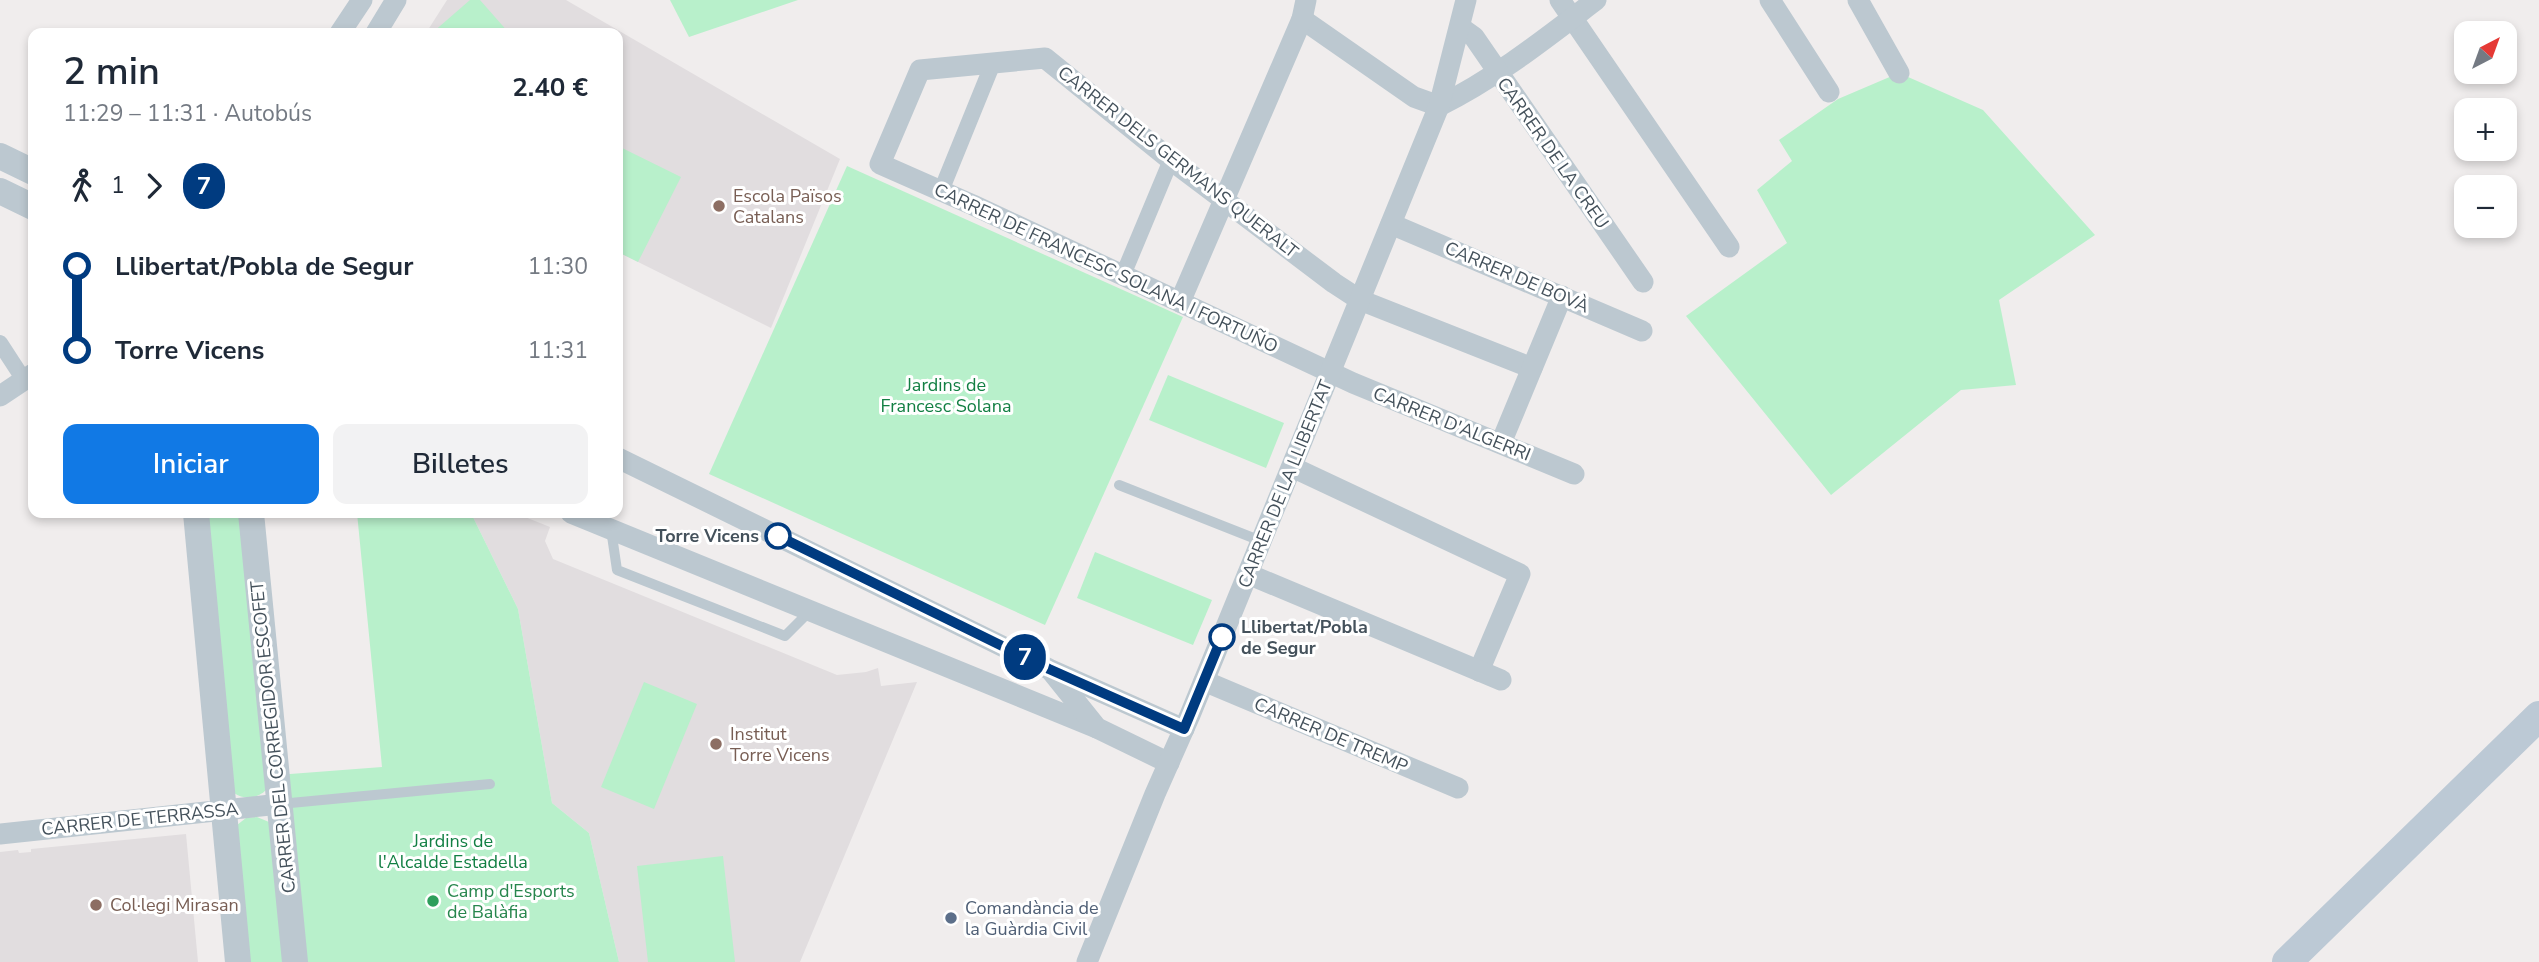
<!DOCTYPE html>
<html lang="es">
<meta charset="utf-8">
<style>
body{margin:0;font-family:"Nunito Sans",sans-serif;background:#f2f2f3;color:#1f2937;height:100vh;display:flex;flex-direction:column;font-size:26px;white-space:nowrap}
*{box-sizing:border-box;margin:0}
p{font-size:23px;color:#747a83}
.icon{flex:none;width:38px;height:38px;fill:none;stroke:currentColor;stroke-width:2;stroke-linecap:round;stroke-linejoin:round}
.map{position:relative;flex:1;overflow:hidden}
.side{position:absolute;left:28px;top:28px;width:595px;height:490px;display:flex;flex-direction:column;background:#fff;border-radius:14px;box-shadow:0 4px 10px #0003}
.side>*{flex:none}
.badge{padding:0 14px;border-radius:23px;font-size:24px;line-height:46px}
.needle{width:46px;rotate:41deg}
.buttons{position:absolute;left:2454px;top:21px;display:grid;gap:14px}
.buttons a{display:grid;place-items:center;width:63px;height:63px;border-radius:14px;background:#fff;box-shadow:0 4px 10px #0003;font-size:35px}
.map>.badge{position:absolute;translate:-50% -50%;box-shadow:0 0 0 4px #fff}
.legs{display:flex;align-items:center;gap:10px;height:77px;padding:0 35px;font-size:23px}
.legs p{margin-inline-start:auto}
.summary{display:flex;align-items:center;justify-content:space-between;height:119px;padding:0 35px}
h1{font-size:38px;font-weight:600;line-height:52px}
.cta{display:flex;gap:14px;margin-top:auto;padding:14px 35px}
.cta a{flex:1;height:80px;border-radius:14px;background:#1179e5;color:#fff;font-size:28px;font-weight:600;line-height:80px;text-align:center}
.cta a+a{background:#f2f2f3;color:#1f2937}
ul{padding:0 35px;list-style:none}
li{display:flex;align-items:center;gap:24px;height:84px;font-size:26px}
li i{display:grid;place-items:center;width:10px;height:100%;margin:0 9px;background:currentColor}
li i::after{content:'';width:18px;height:18px;margin:-9px;border:5px solid;border-radius:50%;background:#fff}
li p{margin-inline-start:auto}
li:first-child i{background:linear-gradient(#0000 50%,currentColor 0)}
li:last-child i{background:linear-gradient(currentColor 50%,#0000 0)}
.map>svg:first-child{display:block}
</style>
<div class="map">
<svg width="2539" height="962" viewBox="0 0 2539 962">
<rect width="100%" height="100%" fill="#f0eded"/>
<g fill="#e1dddf">
<path d="M 447,0 L 566,0 L 840,159 L 771,328 L 618,252 L 618,33 L 426,33 Z"/>
<path d="M 471,513 L 515,513 L 550,527 L 545,541 L 553,559 L 837,675 L 866,672 L 878,668 L 881,686 L 917,682 L 800,962 L 619,962 L 589,833 L 552,803 L 518,609 Z"/>
<path d="M 186,834 L 198,962 L 0,962 L 0,852 L 18,850 L 19,853 L 31,852 L 31,849 Z"/>
</g>
<g fill="#b8f0cb">
<path d="M 470,0 L 480,0 L 509,33 L 432,33 Z"/>
<path d="M 670,0 L 798,0 L 689,37 Z"/>
<path d="M 1899,73 L 1983,110 L 2095,235 L 1999,300 L 2016,385 L 1961,390 L 1831,495 L 1686,316 L 1787,243 L 1757,190 L 1792,161 L 1779,140 L 1838,99 Z"/>
<path d="M 618,146 L 681,177 L 638,262 L 618,252 Z"/>
<path d="M 847,166 L 1183,317 L 1045,625 L 709,474 Z"/>
<path d="M 1168,375 L 1284,423 L 1266,468 L 1149,420 Z"/>
<path d="M 204,513 L 242,513 L 266,790 C 257,799 244,800 234,793 Z"/>
<path d="M 357,513 L 471,513 L 518,609 L 552,803 L 589,833 L 619,962 L 295,962 L 277,775 L 382,767 Z"/>
<path d="M 1095,552 L 1212,600 L 1193,645 L 1077,598 Z"/>
<path d="M 644,682 L 697,704 L 654,809 L 601,787 Z"/>
<path d="M 257,817 L 269,822 L 285,962 L 247,962 L 237,825 L 246,818 Z"/>
<path d="M 723,856 L 735,962 L 648,962 L 637,866 Z"/>
</g>
<g fill="none" stroke-linecap="round" stroke-linejoin="round">
<g stroke="#bcc8d0" stroke-width="10">
<path d="M 1119,485 L 1261,541"/>
<path d="M 611,529 L 617,570 L 785,636 L 810,611"/>
<path d="M 280,804 L 490,784"/>
</g>
<g stroke="#bcc8d0" stroke-width="16">
<path d="M 941,191 L 993,63"/>
<path d="M 1123,275 L 1171,160"/>
<path d="M 0,343 L 24,380"/>
</g>
<g stroke="#bcc8d0" stroke-width="21">
<path d="M 1560,0 L 1729,247"/>
<path d="M 1770,0 L 1829,92"/>
<path d="M 1858,0 L 1899,73"/>
<path d="M 1302,19 L 1414,97 L 1439,106 C 1496,78 1546,38 1596,0"/>
<path d="M 1460,27 L 1474,37 L 1643,282"/>
<path d="M 340,33 L 362,0"/>
<path d="M 376,33 L 396,0"/>
<path d="M 1391,224 L 1642,331"/>
<path d="M 1180,302 L 1302,19 L 1306,0"/>
<path d="M 1532,368 L 1360,300 L 1334,283 L 1171,160 L 1045,58 L 920,70 L 880,164 L 973,205 L 1353,383 L 1574,474"/>
<path d="M 0,396 L 33,374"/>
<path d="M 1501,443 L 1562,296"/>
<path d="M 618,458 L 1049,669 L 1184,729"/>
<path d="M 1292,467 L 1520,574 L 1479,671"/>
<path d="M 571,513 L 1097,728"/>
<path d="M 1248,574 L 1501,680"/>
<path d="M 1052,672 L 1097,728 L 1169,763"/>
<path d="M 1204,681 L 1458,788"/>
<path d="M 0,834 L 280,804"/>
<path d="M 1087,962 L 1155,794 L 1190,715 L 1439,106 L 1466,0"/>
</g>
<g stroke="#bcc8d0" stroke-width="26">
<path d="M 0,156 L 33,172"/>
<path d="M 0,191 L 33,207"/>
<path d="M 196,513 L 238,962"/>
<path d="M 251,513 L 295,962"/>
</g>
<path stroke="#bcc9d5" stroke-width="30" d="M 2287,962 L 2539,716"/>
</g>
<g fill="none" stroke-linecap="round" stroke-linejoin="round">
<defs>
<path id="line-1" d="M 778,536 L 1049,669 L 1184,729 L 1222,637"/>
</defs>
<use href="#line-1" stroke="#fff" stroke-width="16"/>
<use href="#line-1" stroke="#003b80" stroke-width="10"/>
</g>
<g fill="#8d6e63" stroke="#fff" stroke-width="2.5">
<circle cx="719" cy="206" r="7"/>
<circle cx="716" cy="744" r="7"/>
<circle cx="96" cy="905" r="7"/>
</g>
<g fill="#fff" stroke="#003b80" stroke-width="3.5">
<circle cx="778" cy="536" r="12"/>
<circle cx="1222" cy="637" r="12"/>
</g>
<circle fill="#2e9e5b" stroke="#fff" stroke-width="2.5" cx="433" cy="901" r="7"/>
<circle fill="#5c6f8a" stroke="#fff" stroke-width="2.5" cx="951" cy="918" r="7"/>
<g text-anchor="middle" dominant-baseline="central" stroke-width="6" stroke-linejoin="round" paint-order="stroke">
<g font-size="18" fill="#44515b" stroke="#fff">
<text transform="translate(1553 153) rotate(55)">CARRER DE LA CREU</text>
<text transform="translate(1178 162) rotate(38)">CARRER DELS GERMANS QUERALT</text>
<text transform="translate(1106 268) rotate(25)">CARRER DE FRANCESC SOLANA I FORTUÑO</text>
<text transform="translate(1517 277) rotate(23)">CARRER DE BOVÀ</text>
<text transform="translate(1452 424) rotate(22)">CARRER D'ALGERRI</text>
<text transform="translate(1285 484) rotate(-68)">CARRER DE LA LLIBERTAT</text>
<text transform="translate(1331 735) rotate(23)">CARRER DE TREMP</text>
<text transform="translate(273 737) rotate(-96)">CARRER DEL CORREGIDOR ESCOFET</text>
<text transform="translate(140 819) rotate(-6)">CARRER DE TERRASSA</text>
</g>
<g font-size="18" fill="#785e54" stroke="#fff" text-anchor="start">
<text x="733" y="196">Escola Països<tspan x="733" dy="21">Catalans</tspan></text>
<text x="730" y="734">Institut<tspan x="730" dy="21">Torre Vicens</tspan></text>
<text x="110" y="905">Col·legi Mirasan</text>
</g>
<g font-size="18" fill="#127f43" stroke="#fff">
<text x="946" y="385">Jardins de<tspan x="946" dy="21">Francesc Solana</tspan></text>
<text x="453" y="841">Jardins de<tspan x="453" dy="21">l'Alcalde Estadella</tspan></text>
</g>
<g font-size="18" font-weight="bold" fill="#44515b" stroke="#fff" text-anchor="end">
<text x="759" y="536">Torre Vicens</text>
<text x="1241" y="627" text-anchor="start">Llibertat/Pobla<tspan x="1241" dy="21">de Segur</tspan></text>
</g>
<g font-size="18" fill="#27864d" stroke="#fff" text-anchor="start">
<text x="447" y="891">Camp d'Esports<tspan x="447" dy="21">de Balàfia</tspan></text>
</g>
<g font-size="18" fill="#4e5e75" stroke="#fff" text-anchor="start">
<text x="965" y="908">Comandància de<tspan x="965" dy="21">la Guàrdia Civil</tspan></text>
</g>
</g>
</svg>
<div class="buttons">
<a><svg class="needle" viewBox="-14 -14 28 28"><path d="M0-13l5 13h-10z" fill="#e53935"/><path d="M0 13l5-13h-10z" fill="#747a83"/></svg></a>
<a>+</a>
<a>−</a>
</div>
<b class="badge" style="left:1025px;top:657px;background:#003b80;color:#fff">7</b>
<section class="side">
<div class="summary"><div><h1>2 min</h1><p>11:29 – 11:31 · Autobús</p></div><b>2.40 €</b></div>
<div class="legs"><svg class="icon" aria-label="walk" viewBox="0 0 24 24"><circle cx="13" cy="4" r="2"/><path d="M13 8l-2 6 4 7M11 14l-3 7M7 12l3-4h3l4 4"/></svg>1<svg class="icon" aria-label="forward" viewBox="0 0 24 24"><path d="M9 5l7 7-7 7"/></svg><b class="badge" style="background:#003b80;color:#fff">7</b></div>
<ul>
<li><i style="color:#003b80"></i><b>Llibertat/Pobla de Segur</b><p>11:30</p></li>
<li><i style="color:#003b80"></i><b>Torre Vicens</b><p>11:31</p></li>
</ul>
<div class="cta"><a>Iniciar</a><a>Billetes</a></div>
</section>
</div>
